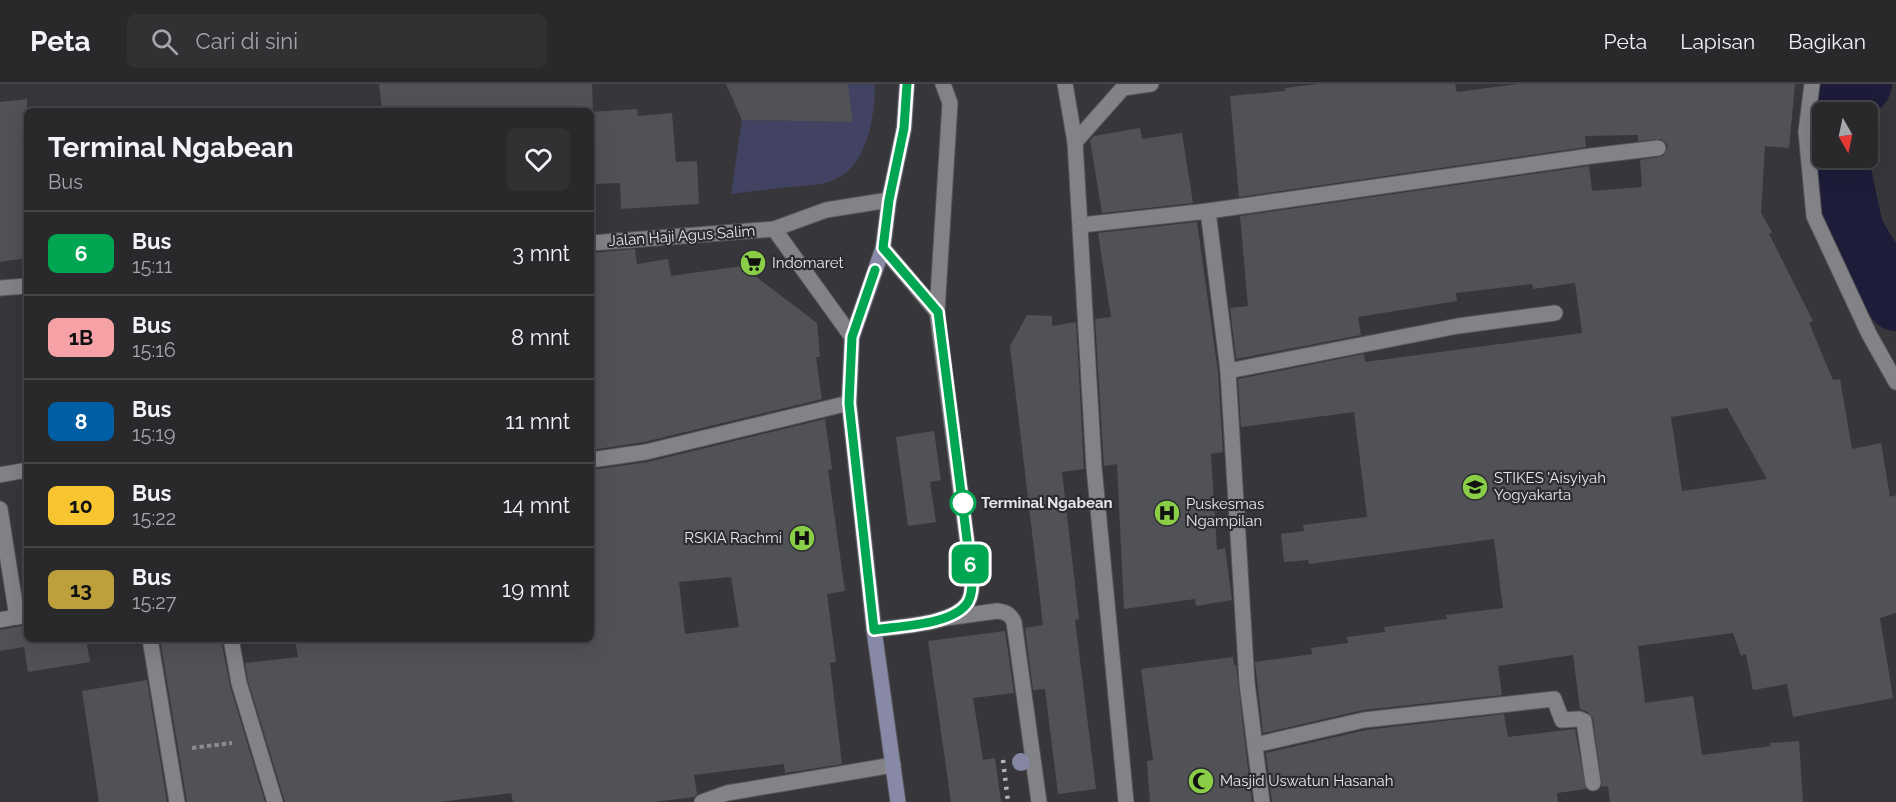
<!DOCTYPE html>
<html lang="id">
<style>
body{margin:0;font-family:Raleway,sans-serif;background:#313134;color:#f1f3f6;height:100vh;display:flex;flex-direction:column;font-size:22px;white-space:nowrap}
*{box-sizing:border-box;margin:0}
p{font-size:20px;color:#a5a6a9}
.icon{flex:none;width:33px;height:33px;fill:none;stroke:currentColor;stroke-width:2;stroke-linecap:round;stroke-linejoin:round}
.map{position:relative;flex:1;overflow:hidden}
.sheet{position:absolute;left:24px;top:24px;width:570px;height:534px;display:flex;flex-direction:column;background:#29292c;border-radius:9px;box-shadow:0 6px 24px #0002,0 0 0 2px #454548}
.sheet>*{flex:none}
.badge{padding:0 12px;border-radius:9px;font-size:21px;line-height:39px}
.needle{width:39px;rotate:171deg}
.controls{position:absolute;left:1812px;top:18px;display:grid;gap:12px}
.controls a{display:grid;place-items:center;width:66px;height:66px;border-radius:9px;background:#29292c;box-shadow:0 6px 24px #0002,0 0 0 2px #454548;font-size:30px}
.map>.badge{position:absolute;translate:-50% -50%;box-shadow:0 0 0 3px #fff}
.round{display:grid;place-items:center;flex:none;width:63px;height:63px;border-radius:9px;background:#313134}
.summary{display:flex;align-items:center;justify-content:space-between;height:102px;padding:0 24px}
h1{font-size:28px;font-weight:700;line-height:45px}
ul{padding:0;list-style:none}
li{display:flex;align-items:center;gap:18px;height:84px;padding:0 24px;border-top:2px solid #454548}
li div{flex:1}
li b{display:block;font-size:22px}
li em{font-style:normal}
li .badge{min-width:66px;font-weight:700;text-align:center}
header{display:flex;align-items:center;gap:36px;box-sizing:border-box;height:84px;padding:0 30px;background:#29292c;border-bottom:2px solid #454548}
header strong{font-size:28px}
nav{display:flex;gap:33px;margin-inline-start:auto;font-size:21px}
.search{width:420px;height:54px;background:#313134;display:flex;align-items:center;gap:15px;box-sizing:border-box;padding:0 21px;border-radius:9px;color:#a5a6a9;font-size:22px}
.map>svg:first-child{display:block}
</style>
<header>
<strong>Peta</strong>
<div class="search"><svg class="icon" aria-label="search" viewBox="0 0 24 24"><circle cx="10" cy="10" r="6"/><path d="M15 15l6 6"/></svg>Cari di sini</div>
<nav><a>Peta</a><a>Lapisan</a><a>Bagikan</a></nav>
</header>
<div class="map">
<svg width="1896" height="718" viewBox="0 0 1896 718">
<rect width="100%" height="100%" fill="#37373b"/>
<path fill="#424362" d="M 848,0 L 875,0 C 875,34 867,87 828,98 C 819,101 809,101 800,102 C 777,104 754,107 731,110 L 742,36 L 853,38 Z"/>
<g fill="none" stroke-linecap="round" stroke-linejoin="round">
<g stroke="#1d1c39" stroke-width="60">
<path d="M 1836,28 L 1862,0"/>
<path d="M 1838,74 L 1854,148 L 1896,217"/>
</g>
</g>
<g fill="#515256" fill-rule="evenodd">
<path d="M 379,0 L 592,0 L 593,27 L 382,27 Z"/>
<path d="M 726,0 L 848,0 L 853,38 L 742,36 Z"/>
<path d="M 1317,0 L 1455,0 L 1457,8 L 1518,0 L 1795,0 L 1789,64 L 1765,62 L 1761,129 L 1772,148 L 1769,150 L 1813,237 L 1809,239 L 1833,296 L 1840,295 L 1852,365 L 1881,359 L 1890,413 L 1896,411 L 1896,529 L 1880,534 L 1893,614 L 1793,633 L 1787,600 L 1753,606 L 1746,570 L 1741,572 L 1733,549 L 1638,562 L 1645,619 L 1693,612 L 1702,671 L 1771,662 L 1770,659 L 1799,657 L 1803,718 L 1610,718 L 1608,702 L 1602,703 L 1593,635 L 1588,628 L 1580,625 L 1573,571 L 1498,582 L 1502,611 L 1363,626 L 1263,649 L 1255,578 L 1312,570 L 1311,564 L 1348,559 L 1347,553 L 1385,548 L 1384,543 L 1447,535 L 1446,531 L 1503,524 L 1494,455 L 1309,480 L 1308,476 L 1284,478 L 1281,450 L 1304,447 L 1303,441 L 1367,433 L 1354,328 L 1241,343 L 1238,295 L 1364,270 L 1365,278 L 1582,249 L 1575,199 L 1533,205 L 1532,200 L 1456,209 L 1457,217 L 1358,233 L 1361,251 L 1236,275 L 1230,224 L 1248,222 L 1240,132 L 1589,82 L 1592,107 L 1642,103 L 1640,76 L 1663,72 L 1668,63 L 1666,59 L 1661,55 L 1638,57 L 1638,51 L 1585,52 L 1586,63 L 1239,113 L 1230,12 L 1285,7 L 1285,4 ZM 1727,324 L 1767,395 L 1682,407 L 1671,333 Z"/>
<path d="M 27,15 L 27,174 L 0,178 L 0,18 Z"/>
<path d="M 637,25 L 638,32 L 672,29 L 676,78 L 697,77 L 699,120 L 621,125 L 620,99 L 591,100 L 591,28 Z"/>
<path d="M 1140,44 L 1142,55 L 1182,49 L 1193,119 L 1102,129 L 1090,56 L 1094,52 Z"/>
<path d="M 1197,138 L 1218,288 L 1223,368 L 1211,370 L 1217,466 L 1225,464 L 1232,516 L 1196,522 L 1195,515 L 1124,525 L 1117,380 L 1104,382 L 1095,235 L 1111,233 L 1098,149 Z"/>
<path d="M 635,165 L 637,180 L 668,175 L 671,192 L 742,182 L 817,239 L 820,273 L 816,273 L 822,315 L 644,358 L 591,366 L 591,169 Z"/>
<path d="M 1027,231 L 1052,232 L 1052,242 L 1076,238 L 1084,385 L 1062,388 L 1079,535 L 1075,536 L 1096,705 L 1058,710 L 1045,605 L 1033,606 L 1025,544 L 1043,541 L 1010,262 Z"/>
<path d="M 825,335 L 832,385 L 828,386 L 845,507 L 827,510 L 836,578 L 830,579 L 842,680 L 785,689 L 784,680 L 694,691 L 697,710 L 694,713 L 654,718 L 513,718 L 511,709 L 439,718 L 285,718 L 248,597 L 245,579 L 298,573 L 295,555 L 591,555 L 591,386 L 648,378 ZM 731,493 L 739,543 L 685,550 L 679,498 Z"/>
<path d="M 934,347 L 941,396 L 930,398 L 936,438 L 908,442 L 896,353 Z"/>
<path d="M 27,541 L 27,555 L 86,555 L 90,578 L 28,588 L 24,563 L 0,567 L 0,546 Z"/>
<path d="M 1005,547 L 1014,609 L 973,614 L 983,676 L 995,674 L 1001,718 L 951,718 L 928,557 Z"/>
<path d="M 160,555 L 221,555 L 230,602 L 265,718 L 187,718 Z"/>
<path d="M 1233,573 L 1234,581 L 1236,581 L 1252,718 L 1150,718 L 1147,677 L 1153,676 L 1141,585 Z"/>
<path d="M 147,596 L 167,718 L 99,718 L 82,607 Z"/>
<path d="M 1504,630 L 1508,653 L 1575,645 L 1586,705 L 1557,709 L 1558,718 L 1272,718 L 1266,669 L 1366,646 Z"/>
</g>
<g fill="none" stroke-linecap="round" stroke-linejoin="round">
<defs>
<g id="service">
<path d="M 1075,58 L 1123,4 L 1151,0"/>
<path d="M 946,534 L 997,527 C 1006,528 1010,530 1014,538 L 1039,718"/>
</g>
<g id="minor">
<path d="M 1065,0 L 1075,58 L 1094,383 L 1126,718"/>
<path d="M 1812,0 L 1806,48 L 1814,132 L 1869,250 L 1896,298"/>
<path d="M 1208,127 L 1228,287 L 1247,599 L 1262,718"/>
<path d="M 1081,141 L 1208,127 L 1591,72 L 1658,64"/>
<path d="M 883,164 L 937,228"/>
<path d="M 1228,287 L 1458,242 L 1555,229"/>
<path d="M 591,376 L 646,368 L 849,319"/>
<path d="M 0,391 L 27,386"/>
<path d="M 0,425 L 17,533"/>
<path d="M 0,536 L 27,531"/>
<path d="M 874,546 C 899,542 954,541 968,518 C 972,511 972,503 972,495 L 937,228 L 950,19 L 943,0"/>
<path d="M 150,555 L 177,718"/>
<path d="M 231,555 L 239,599 L 275,718"/>
<path d="M 1255,661 L 1364,636 L 1554,615 L 1562,636 L 1579,635 L 1584,637 L 1593,699"/>
<path d="M 702,718 L 727,709 L 893,681"/>
</g>
<g id="tertiary">
<path d="M 774,145 L 852,253"/>
<path d="M 591,159 L 774,145 L 826,126 L 889,116"/>
<path d="M 0,204 L 27,202"/>
</g>
<path id="secondary" d="M 898,718 L 874,546 L 849,319 L 852,253 L 883,164 L 889,116 L 904,44 L 907,0"/>
</defs>
<use href="#service" stroke="#565659" stroke-width="17"/>
<use href="#minor" stroke="#565659" stroke-width="17"/>
<use href="#tertiary" stroke="#565659" stroke-width="17"/>
<use href="#secondary" stroke="#565659" stroke-width="17"/>
<path stroke="#8c8c8f" stroke-width="4" stroke-dasharray="4.5 3" stroke-linecap="butt" d="M 192,664 L 232,659"/>
<use href="#service" stroke="#828287" stroke-width="15"/>
<use href="#minor" stroke="#828287" stroke-width="15"/>
<use href="#tertiary" stroke="#828287" stroke-width="15"/>
<use href="#secondary" stroke="#8889a7" stroke-width="15"/>
<path stroke="#b5b5b8" stroke-width="4.5" stroke-dasharray="3 6" stroke-linecap="butt" d="M 1003,676 L 1008,718"/>
</g>
<circle fill="#8486a2" cx="1021" cy="678" r="9"/>
<g fill="none" stroke-linecap="round" stroke-linejoin="round">
<defs>
<path id="line" d="M 875,186 L 852,253 L 849,319 L 874,546 C 899,542 954,541 968,518 C 972,511 972,503 972,495 L 938,228 L 883,164 L 889,116 L 904,44 L 907,0"/>
</defs>
<use href="#line" stroke="#fff" stroke-width="14"/>
<use href="#line" stroke="#00a651" stroke-width="9"/>
</g>
<defs>
<symbol id="supermarket-disc" viewBox="-11 -11 22 22"><circle r="9.5" fill="#8ace47" stroke="#2d2d31"/><path d="M-6-5.5h2.5l.6 2H6L4.5 2H-2.5L-4.4-4H-6ZM-1.5 3.2a1.3 1.3 0 1 0 .1 0ZM3 3.2a1.3 1.3 0 1 0 .1 0Z" fill="#111"/></symbol>
<symbol id="university-disc" viewBox="-11 -11 22 22"><circle r="9.5" fill="#8ace47" stroke="#2d2d31"/><path d="M0-5L7-2L0 1L-7-2ZM-4 1L0 2.5L4 1V4Q0 6-4 4Z" fill="#111"/></symbol>
<symbol id="hospital-disc" viewBox="-11 -11 22 22"><circle r="9.5" fill="#8ace47" stroke="#2d2d31"/><path d="M-5-5h3v3.5h4V-5h3V5h-3V1.5h-4V5h-3Z" fill="#111"/></symbol>
<symbol id="mosque-disc" viewBox="-11 -11 22 22"><circle r="9.5" fill="#8ace47" stroke="#2d2d31"/><path d="M3.5-4.9A6 6 0 1 0 3.5 4.9A5 5 0 1 1 3.5-4.9Z" fill="#111"/></symbol>
</defs>
<g fill-rule="evenodd">
<use href="#supermarket-disc" x="738" y="164" width="30" height="30"/>
<use href="#university-disc" x="1460" y="388" width="30" height="30"/>
<use href="#hospital-disc" x="1152" y="414" width="30" height="30"/>
<use href="#hospital-disc" x="787" y="439" width="30" height="30"/>
<use href="#mosque-disc" x="1186" y="682" width="30" height="30"/>
</g>
<circle fill="#fff" stroke="#00a651" stroke-width="3" cx="963" cy="419" r="12"/>
<g text-anchor="middle" dominant-baseline="central" stroke-width="4.5" stroke-linejoin="round" paint-order="stroke">
<g font-size="15" fill="#e6e6e8" stroke="#2d2d31">
<text transform="translate(682 152) rotate(-4)">Jalan Haji Agus Salim</text>
</g>
<g font-size="15" fill="#e6e6e8" stroke="#2d2d31" text-anchor="start">
<text x="772" y="179">Indomaret</text>
<text x="1494" y="394">STIKES 'Aisyiyah<tspan x="1494" dy="17">Yogyakarta</tspan></text>
<text x="1186" y="420">Puskesmas<tspan x="1186" dy="17">Ngampilan</tspan></text>
<text x="782" y="454" text-anchor="end">RSKIA Rachmi</text>
<text x="1220" y="697">Masjid Uswatun Hasanah</text>
</g>
<g font-size="15" font-weight="bold" fill="#e6e6e8" stroke="#2d2d31" text-anchor="start">
<text x="981" y="419">Terminal Ngabean</text>
</g>
</g>
</svg>
<div class="controls">
<a><svg class="needle" viewBox="-14 -14 28 28"><path d="M0-13l5 13h-10z" fill="#e53935"/><path d="M0 13l5-13h-10z" fill="#a5a6a9"/></svg></a>
</div>
<b class="badge" style="left:970px;top:480px;background:#00a651;color:#fff">6</b>
<section class="sheet">
<div class="summary"><div><h1>Terminal Ngabean</h1><p>Bus</p></div><a class="round"><svg class="icon" aria-label="heart" viewBox="0 0 24 24"><path d="M12 20l-8-8c-3-5 5-10 8-4 3-6 11-1 8 4z"/></svg></a></div>
<ul>
<li><span class="badge" style="background:#00a651;color:#fff">6</span><div><b>Bus</b><p>15:11</p></div><em>3 mnt</em></li>
<li><span class="badge" style="background:#f5a1a5;color:#111">1B</span><div><b>Bus</b><p>15:16</p></div><em>8 mnt</em></li>
<li><span class="badge" style="background:#005ea5;color:#fff">8</span><div><b>Bus</b><p>15:19</p></div><em>11 mnt</em></li>
<li><span class="badge" style="background:#f8c530;color:#111">10</span><div><b>Bus</b><p>15:22</p></div><em>14 mnt</em></li>
<li><span class="badge" style="background:#bd9f3c;color:#111">13</span><div><b>Bus</b><p>15:27</p></div><em>19 mnt</em></li>
</ul>
</section>
</div>
